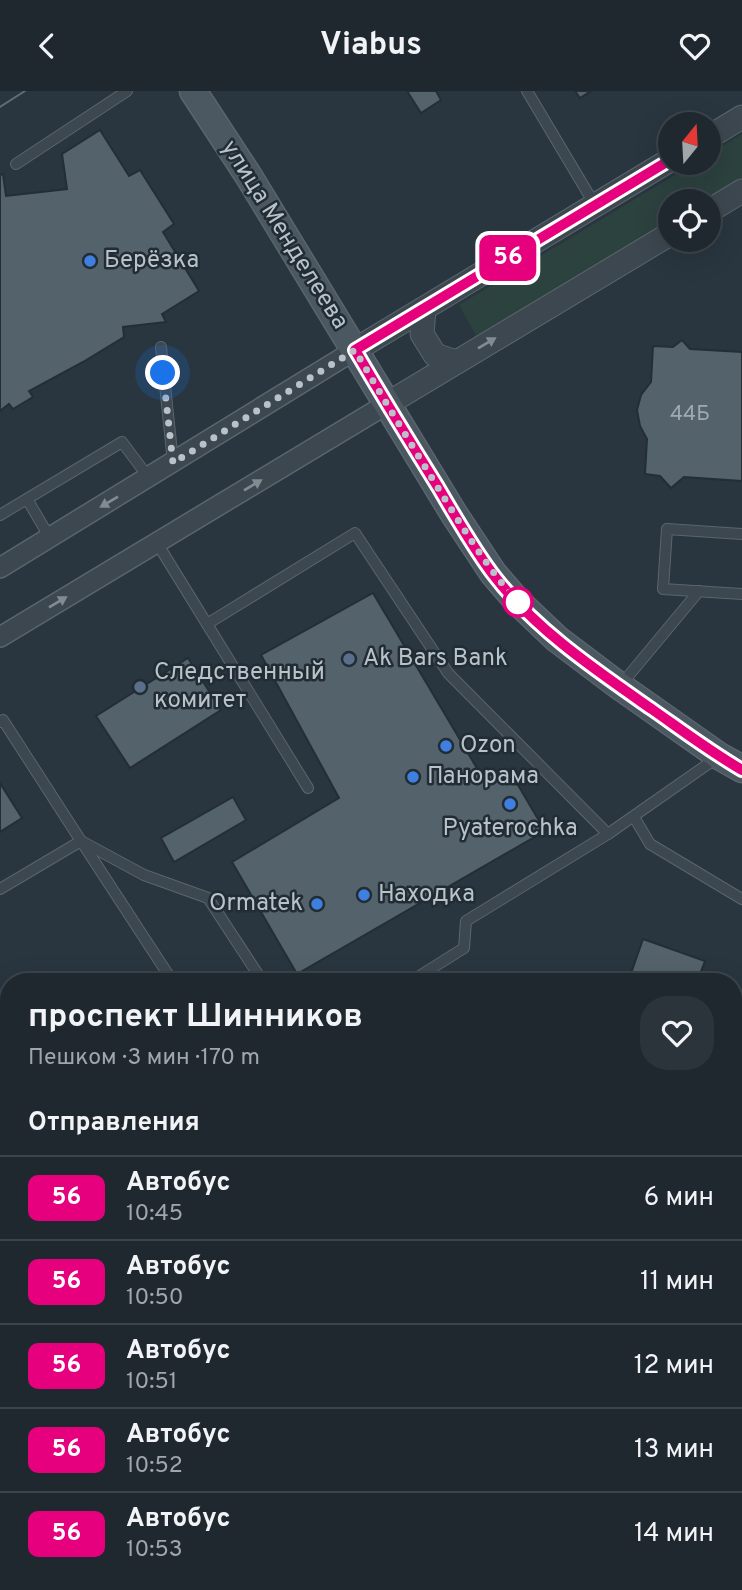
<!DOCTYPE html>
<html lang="ru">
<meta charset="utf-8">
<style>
body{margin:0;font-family:Overpass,sans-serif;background:#2c343b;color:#f1f3f6;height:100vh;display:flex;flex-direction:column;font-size:26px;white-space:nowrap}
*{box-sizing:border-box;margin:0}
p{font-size:23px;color:#a1a6aa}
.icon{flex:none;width:38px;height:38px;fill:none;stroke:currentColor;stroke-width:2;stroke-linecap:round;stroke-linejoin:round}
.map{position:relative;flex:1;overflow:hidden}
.side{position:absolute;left:0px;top:882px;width:742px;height:618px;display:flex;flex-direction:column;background:#1f282f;border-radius:28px 28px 0 0;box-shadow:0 7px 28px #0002,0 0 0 2px #3c444b}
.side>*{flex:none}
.badge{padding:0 14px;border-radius:10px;font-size:24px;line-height:46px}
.needle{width:46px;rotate:18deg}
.controls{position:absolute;left:658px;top:21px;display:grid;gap:14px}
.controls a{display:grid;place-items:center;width:63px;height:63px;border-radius:50%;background:#1f282f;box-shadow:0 7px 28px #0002,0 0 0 2px #3c444b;font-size:35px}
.you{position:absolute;width:35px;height:35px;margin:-18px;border:5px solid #fff;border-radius:50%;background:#1a73e8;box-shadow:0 0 0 10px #1a73e833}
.map>.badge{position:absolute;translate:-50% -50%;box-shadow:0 0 0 4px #fff}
h2{padding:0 28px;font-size:26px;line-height:63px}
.round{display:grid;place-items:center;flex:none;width:74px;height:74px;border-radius:28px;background:#2c343b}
.summary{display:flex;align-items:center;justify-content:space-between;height:119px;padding:0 28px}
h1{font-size:33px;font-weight:700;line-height:52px}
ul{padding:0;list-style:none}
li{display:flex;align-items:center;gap:21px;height:84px;padding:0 28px;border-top:2px solid #3c444b}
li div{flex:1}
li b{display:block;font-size:26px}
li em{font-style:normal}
li .badge{min-width:77px;font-weight:700;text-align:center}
header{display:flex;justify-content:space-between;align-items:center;height:91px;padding:0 28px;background:#1f282f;font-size:32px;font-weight:700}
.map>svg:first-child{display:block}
</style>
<header><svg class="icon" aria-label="back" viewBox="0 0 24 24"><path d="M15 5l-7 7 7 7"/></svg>Viabus<svg class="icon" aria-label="heart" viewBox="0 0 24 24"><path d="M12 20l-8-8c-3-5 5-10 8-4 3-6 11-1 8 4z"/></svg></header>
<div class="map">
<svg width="742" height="1499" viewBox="0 0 742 1499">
<rect width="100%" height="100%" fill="#29363f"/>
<g fill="#2c423f">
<path d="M 742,43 L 742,88 L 704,110 L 670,110 L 670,131 L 477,246 L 459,214 L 695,72 L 709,72 L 709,63 Z"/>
<path d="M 733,1361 L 742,1366 L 742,1499 L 0,1499 L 12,1491 L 733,1491 Z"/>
</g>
<g fill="#54636b" stroke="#232e36" stroke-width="2">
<path d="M 407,0 L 436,0 L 441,9 L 421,22 Z"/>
<path d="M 575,0 L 591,0 L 580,7 Z"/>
<path d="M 100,39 L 129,85 L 140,79 L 174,133 L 163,141 L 199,200 L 162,223 L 166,231 L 123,236 L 124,246 L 83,271 L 29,300 L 33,306 L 13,318 L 9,313 L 0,320 L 0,84 L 3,83 L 6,105 L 67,98 L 62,63 Z"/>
<path d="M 682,249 L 690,258 L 742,261 L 742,390 L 684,386 L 671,397 L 660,385 L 645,383 L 647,348 L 640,335 L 637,319 L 641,304 L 651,291 L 653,255 L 673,256 Z"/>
<path d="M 373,502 L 478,679 L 518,694 L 545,740 L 297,883 L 232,771 L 339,707 L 261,564 Z"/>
<path d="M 188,567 L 221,619 L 130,677 L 96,625 Z"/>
<path d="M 0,692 L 22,727 L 0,741 Z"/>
<path d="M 233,706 L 246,729 L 174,771 L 161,747 Z"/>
<path d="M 643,848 L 705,870 L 697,891 L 628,891 Z"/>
<path d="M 9,1184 L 9,1275 L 0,1280 L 0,1189 Z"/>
</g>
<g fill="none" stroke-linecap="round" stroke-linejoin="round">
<defs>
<g id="service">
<path d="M 527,0 L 595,114"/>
<path d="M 16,73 L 127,0"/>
<path d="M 161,256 L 173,371"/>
<path d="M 27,408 L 50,447"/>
<path d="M 0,424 L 122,351 L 149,387"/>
<path d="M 742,443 L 667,438 L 663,498 L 742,503"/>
<path d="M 157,452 L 308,697"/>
<path d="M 207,533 L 355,442 L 448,582 L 608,743"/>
<path d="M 620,595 L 699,500"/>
<path d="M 0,631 L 3,629 L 81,750 L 0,798"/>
<path d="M 634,726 L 650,753 L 742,808"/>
<path d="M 81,750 L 144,784 L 208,807 L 263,891"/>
<path d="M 83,753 L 173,891"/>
<path d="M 410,891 L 464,857 L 466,830 L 608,743 L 718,666"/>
<path d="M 733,927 L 742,930"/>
<path d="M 0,1154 L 9,1148"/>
<path d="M 733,1247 L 742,1250"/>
</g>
<g id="minor">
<path d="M 0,477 L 355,259"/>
<path d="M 0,546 L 387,313"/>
</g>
<g id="tertiary">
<path d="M 709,46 L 742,26"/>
<path d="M 709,120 L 742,100"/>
<path d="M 424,218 L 422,243 L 435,264 L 456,271"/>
<path d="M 355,259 L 670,69"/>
<path d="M 387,313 L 670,143"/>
</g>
<path id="secondary" d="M 193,0 L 248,84 L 454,423 L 493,482 L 518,511 L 557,548 L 618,594 L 719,665 L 742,678"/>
</defs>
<use href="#service" stroke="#5a656c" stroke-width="12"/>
<use href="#minor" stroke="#5a656c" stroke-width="22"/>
<use href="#tertiary" stroke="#5a656c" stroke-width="25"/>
<use href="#secondary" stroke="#5a656c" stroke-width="29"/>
<use href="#service" stroke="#3d474f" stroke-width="10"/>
<use href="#minor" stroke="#3d474f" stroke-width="19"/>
<use href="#tertiary" stroke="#3d474f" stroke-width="23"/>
<use href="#secondary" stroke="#4b5761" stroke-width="26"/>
<path stroke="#5f6c75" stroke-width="2" d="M 0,16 L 25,0"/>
</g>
<defs><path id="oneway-solid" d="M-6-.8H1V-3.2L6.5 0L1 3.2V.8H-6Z" transform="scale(1.75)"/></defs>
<g fill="#818b92">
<use href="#oneway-solid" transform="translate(487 252) rotate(-31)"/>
<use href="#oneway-solid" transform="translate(253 394) rotate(-31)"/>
<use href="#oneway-solid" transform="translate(109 411) rotate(149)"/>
<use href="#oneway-solid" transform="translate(58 511) rotate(-31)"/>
</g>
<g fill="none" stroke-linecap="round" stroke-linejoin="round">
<defs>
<path id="line" d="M 670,69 L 355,259 C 382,305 410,351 438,396 C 455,425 472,455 492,482 C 534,538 597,580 653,619 C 683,640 711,661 742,679"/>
</defs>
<use href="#line" stroke="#fff" stroke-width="16"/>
<use href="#line" stroke="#e6007e" stroke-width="10"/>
<path stroke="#b9c2c9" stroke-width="7" stroke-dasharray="0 12.6" d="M 163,282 L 173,372 L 355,259 C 382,306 410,351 438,397 C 463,437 487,477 518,511"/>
</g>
<g fill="#3f7fe0" stroke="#212c34" stroke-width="2.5">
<circle cx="90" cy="170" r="7"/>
<circle cx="446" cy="655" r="7"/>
<circle cx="413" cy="686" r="7"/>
<circle cx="510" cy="713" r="7"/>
<circle cx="364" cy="804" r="7"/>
<circle cx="317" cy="813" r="7"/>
</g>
<circle fill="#fff" stroke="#e6007e" stroke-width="3.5" cx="518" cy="511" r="14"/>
<g fill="#5c6f8a" stroke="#212c34" stroke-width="2.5">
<circle cx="349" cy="568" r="7"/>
<circle cx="140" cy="596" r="7"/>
</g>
<g text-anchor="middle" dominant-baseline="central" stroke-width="5" stroke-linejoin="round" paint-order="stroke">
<g font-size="21" fill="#a0aab2">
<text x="690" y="323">44Б</text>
</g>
<g font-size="24" fill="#b9c2c9" stroke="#212c34">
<text transform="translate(284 144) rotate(58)">улица Менделеева</text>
</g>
<g font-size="24" fill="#b9c2c9" stroke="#212c34" text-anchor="start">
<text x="104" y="170">Берёзка</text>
<text x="363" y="568">Ak Bars Bank</text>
<text x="154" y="582">Следственный<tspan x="154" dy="28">комитет</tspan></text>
<text x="460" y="655">Ozon</text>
<text x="427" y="686">Панорама</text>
<text x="510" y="738" text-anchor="middle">Pyaterochka</text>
<text x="378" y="804">Находка</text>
<text x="303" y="813" text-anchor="end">Ormatek</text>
</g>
</g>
</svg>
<div class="controls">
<a><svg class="needle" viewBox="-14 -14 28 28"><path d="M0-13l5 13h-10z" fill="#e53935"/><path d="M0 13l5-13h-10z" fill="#a1a6aa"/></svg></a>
<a><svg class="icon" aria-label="locate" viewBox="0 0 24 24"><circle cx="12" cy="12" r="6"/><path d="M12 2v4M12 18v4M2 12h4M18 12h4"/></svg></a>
</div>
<div class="you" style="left:163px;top:282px"></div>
<b class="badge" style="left:508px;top:167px;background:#e6007e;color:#fff">56</b>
<section class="side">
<div class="summary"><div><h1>проспект Шинников</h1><p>Пешком · 3 мин · 170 m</p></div><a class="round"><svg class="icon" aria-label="heart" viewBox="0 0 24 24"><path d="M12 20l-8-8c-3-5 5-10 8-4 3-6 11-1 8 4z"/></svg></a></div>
<h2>Отправления</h2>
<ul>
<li><span class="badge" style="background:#e6007e;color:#fff">56</span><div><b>Автобус</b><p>10:45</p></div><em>6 мин</em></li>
<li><span class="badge" style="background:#e6007e;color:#fff">56</span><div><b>Автобус</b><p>10:50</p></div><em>11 мин</em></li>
<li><span class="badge" style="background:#e6007e;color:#fff">56</span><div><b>Автобус</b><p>10:51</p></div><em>12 мин</em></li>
<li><span class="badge" style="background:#e6007e;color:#fff">56</span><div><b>Автобус</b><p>10:52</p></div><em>13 мин</em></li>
<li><span class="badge" style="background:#e6007e;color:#fff">56</span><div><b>Автобус</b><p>10:53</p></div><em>14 мин</em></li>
</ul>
</section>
</div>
